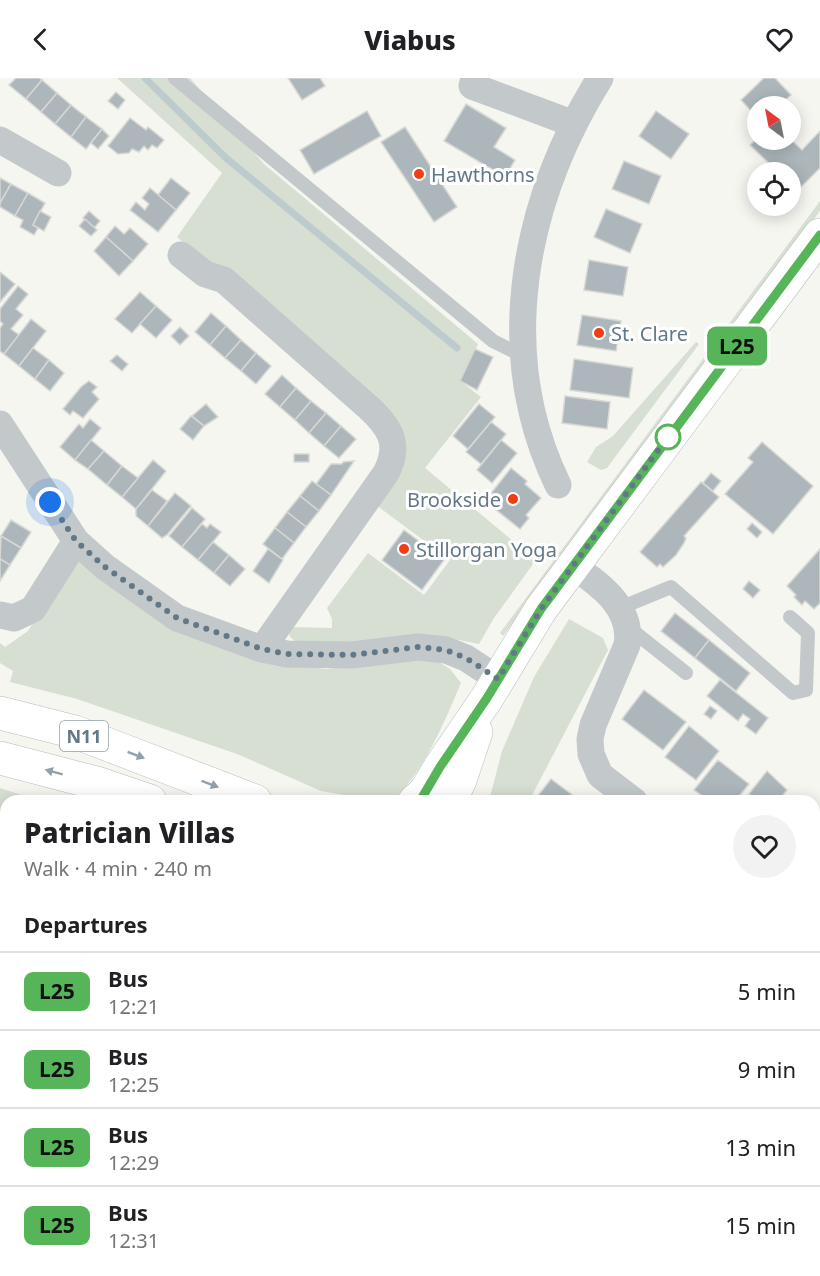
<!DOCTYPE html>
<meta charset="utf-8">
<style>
body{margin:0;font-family:"Noto Sans",sans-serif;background:#f2f2f2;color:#202124;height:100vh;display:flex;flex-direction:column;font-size:22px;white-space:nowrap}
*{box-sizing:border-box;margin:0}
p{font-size:20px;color:#757577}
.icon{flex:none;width:33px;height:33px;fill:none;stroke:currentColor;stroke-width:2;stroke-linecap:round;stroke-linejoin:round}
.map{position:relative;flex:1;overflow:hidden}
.side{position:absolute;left:0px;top:717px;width:820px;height:482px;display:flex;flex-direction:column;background:#fff;border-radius:18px 18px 0 0;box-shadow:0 3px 15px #0003}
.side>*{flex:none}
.badge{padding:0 12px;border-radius:9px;font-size:21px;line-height:39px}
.needle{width:39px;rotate:328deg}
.fabs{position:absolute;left:747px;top:18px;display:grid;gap:12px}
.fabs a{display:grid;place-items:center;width:54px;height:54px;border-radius:50%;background:#fff;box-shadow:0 3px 15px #0003;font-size:30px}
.you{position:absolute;width:30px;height:30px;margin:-15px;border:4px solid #fff;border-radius:50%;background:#1a73e8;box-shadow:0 0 0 9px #1a73e833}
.map>.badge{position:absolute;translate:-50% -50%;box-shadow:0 0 0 3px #fff}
h2{padding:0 24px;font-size:22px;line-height:54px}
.round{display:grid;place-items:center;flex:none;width:63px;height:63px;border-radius:32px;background:#f2f2f2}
.overview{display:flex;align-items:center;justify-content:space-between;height:102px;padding:0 24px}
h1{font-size:28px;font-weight:800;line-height:45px}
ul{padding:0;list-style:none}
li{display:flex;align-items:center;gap:18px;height:78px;padding:0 24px;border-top:2px solid #e0e0e0}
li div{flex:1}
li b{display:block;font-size:22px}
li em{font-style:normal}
li .badge{min-width:66px;font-weight:700;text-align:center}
header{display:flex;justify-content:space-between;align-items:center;height:78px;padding:0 24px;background:#fff;font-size:27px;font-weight:800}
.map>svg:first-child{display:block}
</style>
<header><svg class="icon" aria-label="back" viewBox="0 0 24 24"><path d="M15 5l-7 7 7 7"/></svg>Viabus<svg class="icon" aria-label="heart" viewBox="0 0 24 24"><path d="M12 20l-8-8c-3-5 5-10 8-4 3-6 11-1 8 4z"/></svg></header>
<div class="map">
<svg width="820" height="1198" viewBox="0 0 820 1198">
<rect width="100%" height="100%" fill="#f6f6f1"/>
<g fill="#d7ded2">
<path d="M 117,0 L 190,0 L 264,86 L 478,266 L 460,303 L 481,319 L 425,390 L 536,482 L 494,540 L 479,566 L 449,560 L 363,566 L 295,563 L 290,559 L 288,549 L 332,550 L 332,541 L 327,530 L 368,475 L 424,517 L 450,482 L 376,427 L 397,344 L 177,159 L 222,95 Z"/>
<path d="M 820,123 L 820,133 L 503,558 L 500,555 Z"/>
<path d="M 696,264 L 699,266 L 607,390 L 601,392 L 587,384 L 596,369 L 613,358 Z"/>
<path d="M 75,483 L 85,484 L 259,582 L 326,591 L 433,580 L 450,591 L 461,605 C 443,647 425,692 392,723 L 380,723 L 321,713 L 237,676 L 77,621 L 10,604 L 13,593 L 0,585 L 0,565 L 5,569 L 28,553 L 68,488 Z"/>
<path d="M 569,541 L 603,560 L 608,572 L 529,723 L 489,723 L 502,673 L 534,599 Z"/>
<path d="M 0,710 L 40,723 L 6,723 L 6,743 L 0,744 Z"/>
</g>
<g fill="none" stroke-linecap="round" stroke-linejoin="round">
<path stroke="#bdcbcf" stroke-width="7" d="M 145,0 L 226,80 L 457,270"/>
</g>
<g fill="#adb7bb" stroke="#d7d7d4" stroke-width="1.5">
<path d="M 16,0 L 39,0 L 42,2 L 26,21 L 9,7 Z"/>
<path d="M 288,0 L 320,0 L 325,8 L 302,22 Z"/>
<path d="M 764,0 L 775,0 L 791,17 L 778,28 L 758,28 L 758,40 L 741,22 Z"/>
<path d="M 42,2 L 57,15 L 41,34 L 26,21 Z"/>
<path d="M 116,14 L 125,22 L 118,31 L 108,23 Z"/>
<path d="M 57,15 L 71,27 L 55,46 L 41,34 Z"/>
<path d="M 466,26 L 506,50 L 494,69 L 515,82 L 505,99 L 444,63 Z"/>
<path d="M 71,27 L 86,39 L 71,59 L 55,46 Z"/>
<path d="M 367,33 L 381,58 L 314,96 L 300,72 Z"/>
<path d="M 656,33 L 689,56 L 671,81 L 639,58 Z"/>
<path d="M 86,39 L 102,51 L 86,71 L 71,59 Z"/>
<path d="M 130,40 L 146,52 L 148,49 L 164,62 L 157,70 L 152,67 L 148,72 L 144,68 L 139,74 L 132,71 L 129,75 L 118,76 L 108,68 Z"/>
<path d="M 405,49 L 457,129 L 434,144 L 381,64 Z"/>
<path d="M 102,51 L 109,58 L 98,71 L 91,65 Z"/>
<path d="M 820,53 L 820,90 L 797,113 L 790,107 L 790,94 L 778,94 L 750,67 L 758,60 L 758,62 L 790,61 L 802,72 Z"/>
<path d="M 624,83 L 661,98 L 649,126 L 612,111 Z"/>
<path d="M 0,100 L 11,106 L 0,125 Z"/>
<path d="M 171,100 L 190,115 L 176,132 L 158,117 Z"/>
<path d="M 11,106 L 28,115 L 15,138 L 0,129 L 0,125 Z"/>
<path d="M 150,110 L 176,132 L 158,154 L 130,132 L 136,124 L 145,132 L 149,126 L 142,120 Z"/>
<path d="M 28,115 L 45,125 L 33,147 L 38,150 L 34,157 L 20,149 L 23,142 L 15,138 Z"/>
<path d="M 606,131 L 642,146 L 630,175 L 594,159 Z"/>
<path d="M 40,133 L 51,139 L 44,153 L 33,147 Z"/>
<path d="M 89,133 L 100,143 L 94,150 L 83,140 Z"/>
<path d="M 85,141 L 97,152 L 91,158 L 79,148 Z"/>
<path d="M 115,148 L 124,156 L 130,150 L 148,166 L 133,183 L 106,159 Z"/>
<path d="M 106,159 L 133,183 L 119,198 L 94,173 Z"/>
<path d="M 589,182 L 628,189 L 623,218 L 584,212 Z"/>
<path d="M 0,194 L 15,206 L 0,224 Z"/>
<path d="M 18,208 L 28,216 L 16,231 L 23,237 L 11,251 L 19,257 L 4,276 L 0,273 L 0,250 L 3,246 L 0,243 L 0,231 Z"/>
<path d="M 140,214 L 156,228 L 132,255 L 115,241 Z"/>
<path d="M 156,228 L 172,242 L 156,260 L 140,246 Z"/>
<path d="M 211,235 L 226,248 L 210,267 L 195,254 Z"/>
<path d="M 582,237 L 621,243 L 616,273 L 577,267 Z"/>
<path d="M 31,241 L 46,253 L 19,288 L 4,276 Z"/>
<path d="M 226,248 L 241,262 L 225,280 L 210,267 Z"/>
<path d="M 180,249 L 189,258 L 180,267 L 171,258 Z"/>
<path d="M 241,262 L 256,275 L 241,293 L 225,280 Z"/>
<path d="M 33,270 L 49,282 L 35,301 L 19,288 Z"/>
<path d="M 475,271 L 493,279 L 477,312 L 460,303 Z"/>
<path d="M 256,275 L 271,288 L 256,306 L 241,293 Z"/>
<path d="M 117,277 L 128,286 L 122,293 L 110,283 Z"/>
<path d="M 574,281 L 633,290 L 629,320 L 570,312 Z"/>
<path d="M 49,282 L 64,295 L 50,313 L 35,301 Z"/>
<path d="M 282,297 L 296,310 L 280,329 L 265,316 Z"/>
<path d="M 89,303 L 97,309 L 92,314 L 99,321 L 83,340 L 73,333 L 70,337 L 63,331 L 81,309 Z"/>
<path d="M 296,310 L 311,323 L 295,342 L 280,329 Z"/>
<path d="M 565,318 L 610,324 L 607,351 L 562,345 Z"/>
<path d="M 311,323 L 326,335 L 309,355 L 295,342 Z"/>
<path d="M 206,326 L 218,339 L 204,348 L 192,338 Z"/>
<path d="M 479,326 L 495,339 L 468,371 L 453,358 Z"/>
<path d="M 326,335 L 341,348 L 324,368 L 309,355 Z"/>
<path d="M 191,338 L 204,348 L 193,362 L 180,351 Z"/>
<path d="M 90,341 L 101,350 L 75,382 L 60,369 L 79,346 L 83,350 Z"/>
<path d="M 491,344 L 506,356 L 481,386 L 466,374 Z"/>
<path d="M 341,348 L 356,361 L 339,380 L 324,368 Z"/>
<path d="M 91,362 L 104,373 L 88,391 L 75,382 Z"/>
<path d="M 501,362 L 517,375 L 492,405 L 477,392 Z"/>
<path d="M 762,364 L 813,408 L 773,456 L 725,416 L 753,384 L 748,380 Z"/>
<path d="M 104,373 L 122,388 L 107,407 L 88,391 Z"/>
<rect x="294" y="376" width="15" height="8"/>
<path d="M 153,382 L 166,393 L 136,431 L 122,419 Z"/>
<path d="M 354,383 L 331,417 L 316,406 L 331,386 L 342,386 L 343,384 Z"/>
<path d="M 122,388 L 138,400 L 122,419 L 107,407 Z"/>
<path d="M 511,390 L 527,403 L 525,406 L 541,420 L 526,437 L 529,440 L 520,451 L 485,423 Z"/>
<path d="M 711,395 L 721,403 L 713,413 L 703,405 Z"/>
<path d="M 312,403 L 331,417 L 319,433 L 300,418 Z"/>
<path d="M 701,404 L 719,419 L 684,458 L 686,460 L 684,465 L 676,477 L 663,489 L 660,486 L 657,489 L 640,474 Z"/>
<path d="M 152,412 L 167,423 L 148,448 L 136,438 L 136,431 Z"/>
<path d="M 175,415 L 191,428 L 167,457 L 162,460 L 148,448 Z"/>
<path d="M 300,418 L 319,433 L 306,449 L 287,434 Z"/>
<path d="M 192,430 L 205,441 L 182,469 L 169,458 Z"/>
<path d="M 287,434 L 306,449 L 294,465 L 275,450 Z"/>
<path d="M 11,442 L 31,454 L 21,470 L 1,458 Z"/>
<path d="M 752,445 L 762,454 L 757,460 L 747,451 Z"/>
<path d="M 202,446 L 207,450 L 210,446 L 221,454 L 198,482 L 182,469 Z"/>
<path d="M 275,450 L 294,465 L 282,481 L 263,466 Z"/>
<path d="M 404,452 L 444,482 L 422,512 L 382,482 Z"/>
<path d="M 1,458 L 21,470 L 10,487 L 0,481 Z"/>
<path d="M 213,464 L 229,477 L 214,495 L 198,482 Z"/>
<path d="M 268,471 L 283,482 L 269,505 L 253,493 Z"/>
<path d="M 820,471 L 820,525 L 814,531 L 805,523 L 802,527 L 794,519 L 796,517 L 787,508 Z"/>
<path d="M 229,477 L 245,491 L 230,508 L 214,495 Z"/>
<path d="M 0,481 L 10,487 L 0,503 Z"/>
<path d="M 749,503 L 760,512 L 753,520 L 743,511 Z"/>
<path d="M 675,535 L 709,562 L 695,580 L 661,553 Z"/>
<path d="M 709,562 L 750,595 L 736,613 L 695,580 Z"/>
<path d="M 720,602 L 768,640 L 756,656 L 745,648 L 750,641 L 743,636 L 738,643 L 707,618 Z"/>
<path d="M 644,612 L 686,644 L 663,672 L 622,641 Z"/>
<path d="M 710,628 L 717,633 L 711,641 L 704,636 Z"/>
<path d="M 689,648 L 719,673 L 696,702 L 665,679 Z"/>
<path d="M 718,682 L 749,706 L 735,723 L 710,723 L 694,712 Z"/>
<path d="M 767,693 L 787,712 L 778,723 L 751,723 L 754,720 L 749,716 Z"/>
<path d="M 551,701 L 575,719 L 574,723 L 534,723 Z"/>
<path d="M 814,740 L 820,744 L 820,786 L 814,793 Z"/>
<path d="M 0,950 L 6,954 L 6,1160 L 0,1170 L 0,1037 L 5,1028 L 0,1025 Z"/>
<path d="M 697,1192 L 711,1192 L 711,1194 L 734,1198 L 696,1198 Z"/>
</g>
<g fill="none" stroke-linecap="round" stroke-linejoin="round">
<defs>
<g id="secondary">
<path d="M 420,723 L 440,689 L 487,620 L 541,531 L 820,157"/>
<path d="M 450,723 L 460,702 L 476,654"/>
<path d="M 61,1198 L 67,1192"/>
</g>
<g id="highway">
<path d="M 0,635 L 75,654 L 255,723"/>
<path d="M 0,680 L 100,706 L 150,723"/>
<path d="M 415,723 L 424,715"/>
<path d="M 814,1087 L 820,1092"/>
<path d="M 814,1148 L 820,1154"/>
</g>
</defs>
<use href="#secondary" stroke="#b7bdc1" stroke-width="34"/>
<use href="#highway" stroke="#b7bbbe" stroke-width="34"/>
<g stroke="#c3c8cb" stroke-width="14">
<path d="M 175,0 L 493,263 L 523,278"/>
<path d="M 620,530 L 671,509 L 793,615 L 806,612 L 808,555 L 790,539"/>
<path d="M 628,549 L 686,595"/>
</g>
<g stroke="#c3c8cb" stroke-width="27">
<path d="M 474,0 L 472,8 L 574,46"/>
<path d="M 0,62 L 58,95"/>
<path d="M 181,177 L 205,196 L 224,202 L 368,329 C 390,349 401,366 386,395 L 262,571"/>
<path d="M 0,346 L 76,463 L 105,489 L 177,540 L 262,571 L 287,576 L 352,577 L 418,569 L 446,572 L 466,580 L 498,601"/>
<path d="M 558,407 C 493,273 524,122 600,0"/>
<path d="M 572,487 C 600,507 633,529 627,567 L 593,647 L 590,661 L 591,676 L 600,697 L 634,723"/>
<path d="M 0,537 L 14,540 L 33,531 L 76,463"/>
<path d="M 814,860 L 820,864"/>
</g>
<use href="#secondary" stroke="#fff" stroke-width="33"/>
<use href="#highway" stroke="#fff" stroke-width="33"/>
</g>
<defs><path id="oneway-solid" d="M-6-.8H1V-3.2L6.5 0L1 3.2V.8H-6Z" transform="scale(1.5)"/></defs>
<g fill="#91a0aa">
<use href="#oneway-solid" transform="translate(136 677) rotate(21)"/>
<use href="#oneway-solid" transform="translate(54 694) rotate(-165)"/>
<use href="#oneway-solid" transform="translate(210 706) rotate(21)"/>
</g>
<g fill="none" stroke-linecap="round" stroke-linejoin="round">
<defs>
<path id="line" d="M 420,723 L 440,689 L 487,620 L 541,531 L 820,157"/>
</defs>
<use href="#line" stroke="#fff" stroke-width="14"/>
<use href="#line" stroke="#56b559" stroke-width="9"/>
<path stroke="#627886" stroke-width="6" stroke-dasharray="0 10.8" d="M 50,424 L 76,463 L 105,489 L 177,540 L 262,571 L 287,576 L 352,577 L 418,569 L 446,572 L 466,580 L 498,601 L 541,531 L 668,359"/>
</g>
<g fill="#f33b14" stroke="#fff" stroke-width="2">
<circle cx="419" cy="96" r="6"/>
<circle cx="599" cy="255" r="6"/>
<circle cx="513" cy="421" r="6"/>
<circle cx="404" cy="471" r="6"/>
</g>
<circle fill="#fff" stroke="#56b559" stroke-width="3" cx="668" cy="359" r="12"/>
<g text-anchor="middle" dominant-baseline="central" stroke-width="6" stroke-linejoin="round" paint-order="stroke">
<rect fill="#fff" stroke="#91a0aa" stroke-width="1.5" x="60" y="643" width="48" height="30" rx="4.5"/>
<g font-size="18" font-weight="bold" fill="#627886">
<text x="84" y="658">N11</text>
</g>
<g font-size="20" fill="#627886" stroke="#fff" text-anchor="start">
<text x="431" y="96">Hawthorns</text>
<text x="611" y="255">St. Clare</text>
<text x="501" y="421" text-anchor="end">Brookside</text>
<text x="416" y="471">Stillorgan Yoga</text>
</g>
</g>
</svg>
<div class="fabs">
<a><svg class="needle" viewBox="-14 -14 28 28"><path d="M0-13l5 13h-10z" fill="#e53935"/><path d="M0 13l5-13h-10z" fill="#757577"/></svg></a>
<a><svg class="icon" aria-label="locate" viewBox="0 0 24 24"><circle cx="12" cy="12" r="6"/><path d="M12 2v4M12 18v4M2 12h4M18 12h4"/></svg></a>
</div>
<div class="you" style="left:50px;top:424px"></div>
<b class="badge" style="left:737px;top:268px;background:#56b559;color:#111">L25</b>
<section class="side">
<div class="overview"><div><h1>Patrician Villas</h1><p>Walk · 4 min · 240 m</p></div><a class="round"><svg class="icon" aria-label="heart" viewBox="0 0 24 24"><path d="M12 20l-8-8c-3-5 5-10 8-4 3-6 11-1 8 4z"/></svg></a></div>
<h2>Departures</h2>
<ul>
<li><span class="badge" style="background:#56b559;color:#111">L25</span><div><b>Bus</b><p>12:21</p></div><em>5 min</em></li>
<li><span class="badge" style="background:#56b559;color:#111">L25</span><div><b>Bus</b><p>12:25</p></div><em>9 min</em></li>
<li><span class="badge" style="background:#56b559;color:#111">L25</span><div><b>Bus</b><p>12:29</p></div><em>13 min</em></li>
<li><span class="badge" style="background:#56b559;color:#111">L25</span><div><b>Bus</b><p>12:31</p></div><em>15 min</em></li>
</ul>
</section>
</div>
